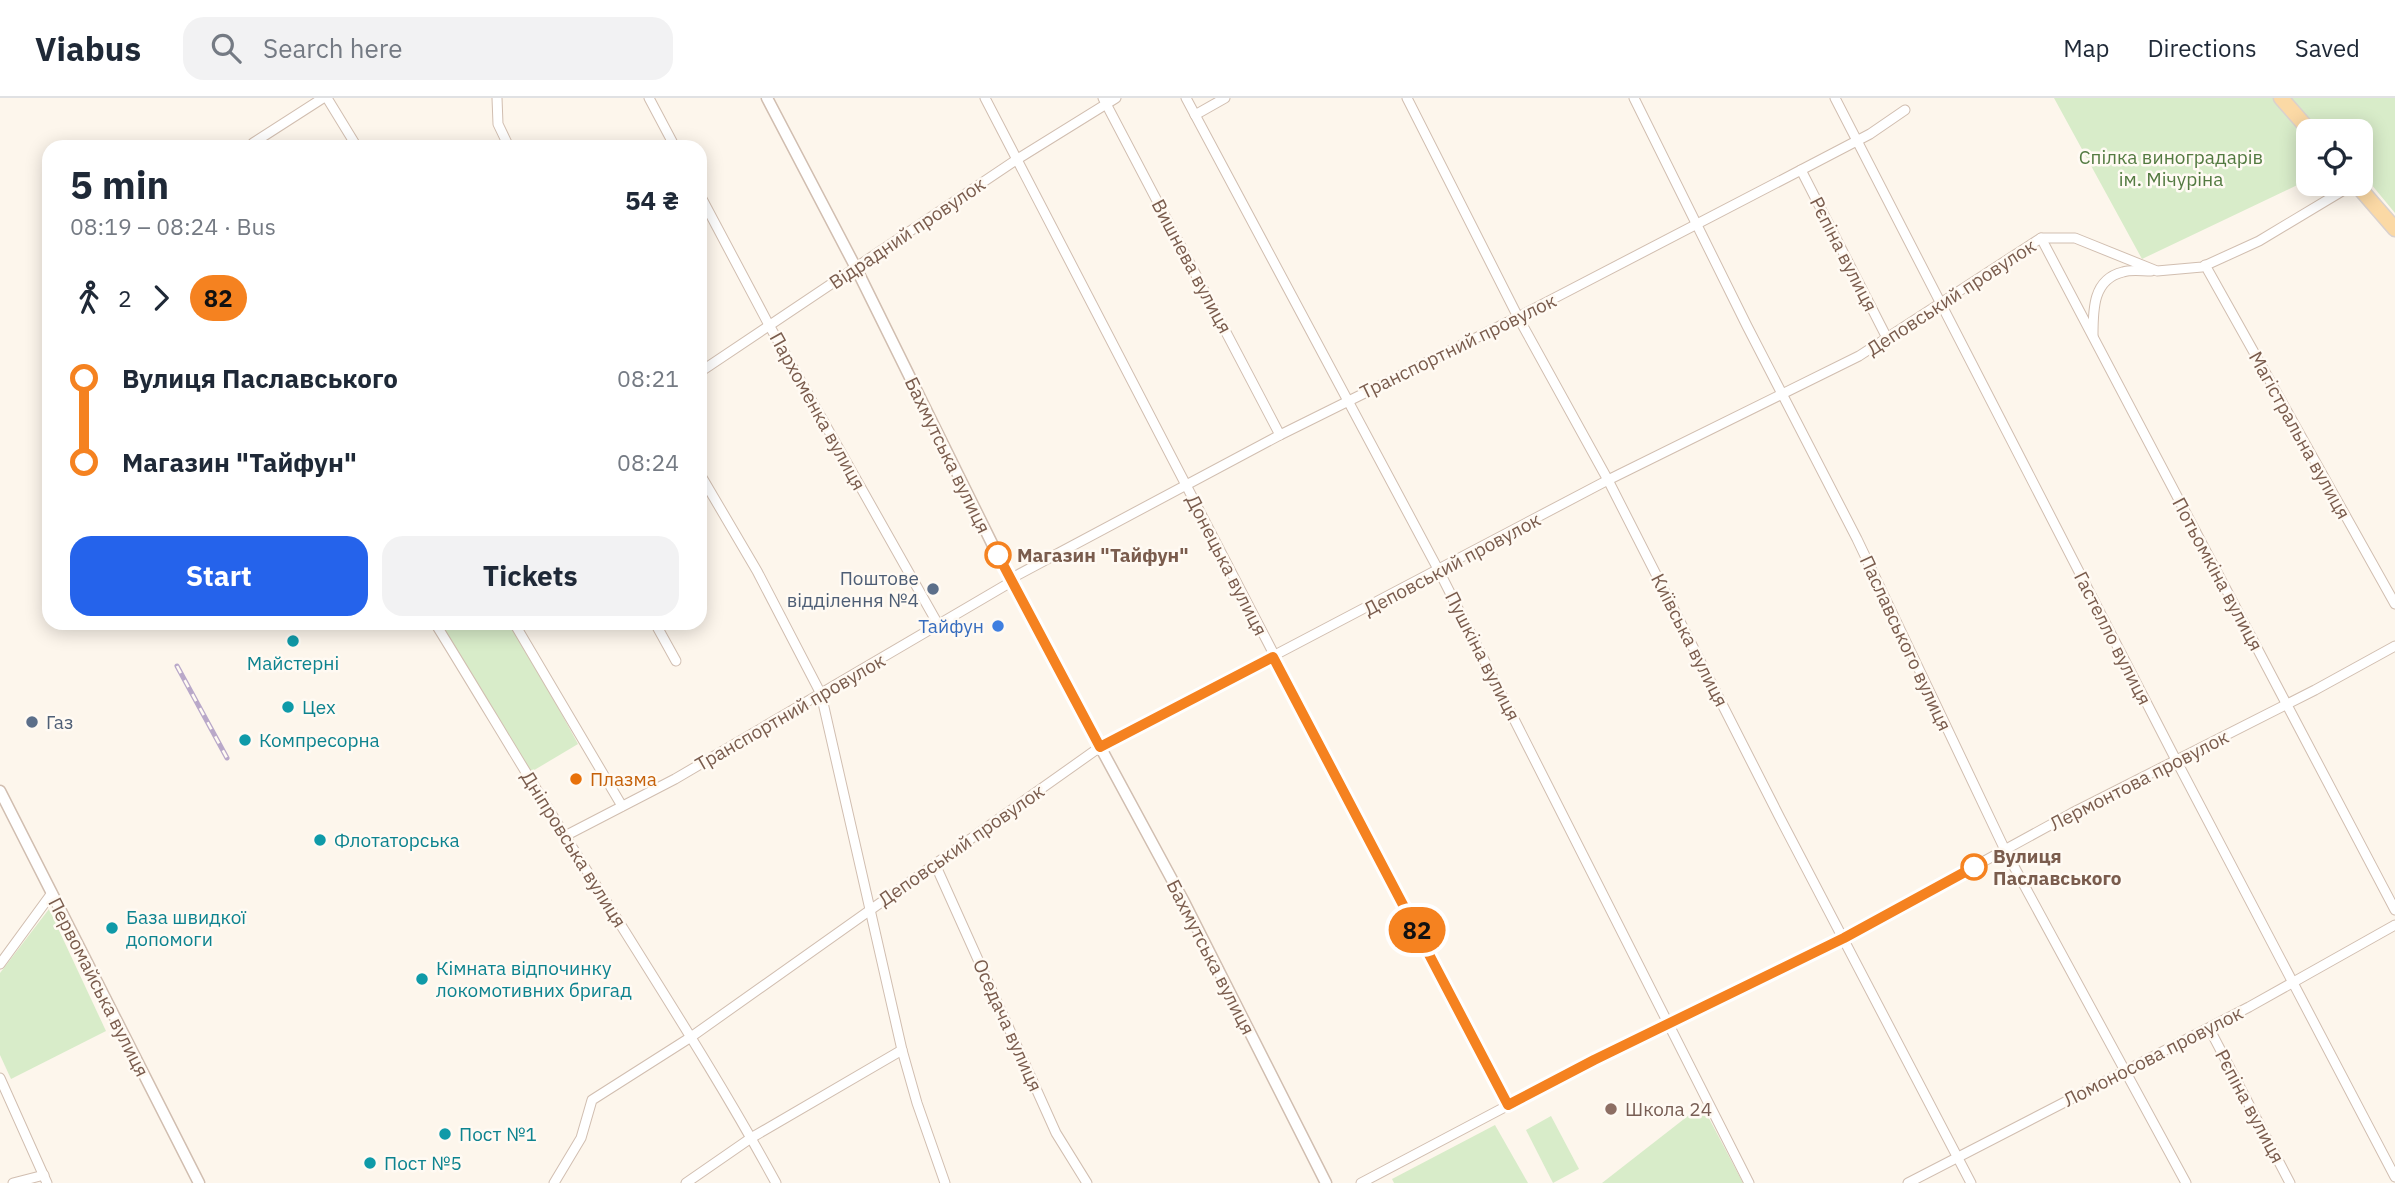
<!DOCTYPE html>
<meta charset="utf-8">
<style>
body{margin:0;font-family:"IBM Plex Sans",sans-serif;background:#f2f2f3;color:#1f2937;height:100vh;display:flex;flex-direction:column;font-size:26px;white-space:nowrap}
*{box-sizing:border-box;margin:0}
p{font-size:23px;color:#747a83}
.icon{flex:none;width:38px;height:38px;fill:none;stroke:currentColor;stroke-width:2;stroke-linecap:round;stroke-linejoin:round}
.map{position:relative;flex:1;overflow:hidden}
.panel{position:absolute;left:42px;top:42px;width:665px;height:490px;display:flex;flex-direction:column;background:#fff;border-radius:21px;box-shadow:0 4px 18px #0003}
.panel>*{flex:none}
.badge{padding:0 14px;border-radius:23px;font-size:24px;line-height:46px}
.fabs{position:absolute;left:2296px;top:21px;display:grid;gap:14px}
.fabs a{display:grid;place-items:center;width:77px;height:77px;border-radius:14px;background:#fff;box-shadow:0 4px 18px #0003;font-size:35px}
.map>.badge{position:absolute;translate:-50% -50%;box-shadow:0 0 0 4px #fff}
.legs{display:flex;align-items:center;gap:10px;height:77px;padding:0 28px;font-size:23px}
.legs p{margin-inline-start:auto}
.summary{display:flex;align-items:center;justify-content:space-between;height:119px;padding:0 28px}
h1{font-size:38px;font-weight:700;line-height:52px}
.primary-button{display:flex;gap:14px;margin-top:auto;padding:14px 28px}
.primary-button a{flex:1;height:80px;border-radius:21px;background:#2563eb;color:#fff;font-size:28px;font-weight:700;line-height:80px;text-align:center}
.primary-button a+a{background:#f2f2f3;color:#1f2937}
ul{padding:0 28px;list-style:none}
li{display:flex;align-items:center;gap:24px;height:84px;font-size:26px}
li i{display:grid;place-items:center;width:10px;height:100%;margin:0 9px;background:currentColor}
li i::after{content:'';width:18px;height:18px;margin:-9px;border:5px solid;border-radius:50%;background:#fff}
li p{margin-inline-start:auto}
li:first-child i{background:linear-gradient(#0000 50%,currentColor 0)}
li:last-child i{background:linear-gradient(currentColor 50%,#0000 0)}
header{display:flex;align-items:center;gap:42px;box-sizing:border-box;height:98px;padding:0 35px;background:#fff;border-bottom:2px solid #e0e1e3}
header strong{font-size:33px}
nav{display:flex;gap:38px;margin-inline-start:auto;font-size:24px}
.search{width:490px;height:63px;background:#f2f2f3;display:flex;align-items:center;gap:18px;box-sizing:border-box;padding:0 24px;border-radius:21px;color:#747a83;font-size:26px}
.map>svg:first-child{display:block}
</style>
<header>
<strong>Viabus</strong>
<div class="search"><svg class="icon" aria-label="search" viewBox="0 0 24 24"><circle cx="10" cy="10" r="6"/><path d="M15 15l6 6"/></svg>Search here</div>
<nav><a>Map</a><a>Directions</a><a>Saved</a></nav>
</header>
<div class="map">
<svg width="2395" height="1085" viewBox="0 0 2395 1085">
<rect width="100%" height="100%" fill="#fdf6ec"/>
<g fill="#d8ecc9">
<path d="M 2054,0 L 2395,0 L 2395,115 L 2361,74 L 2361,33 L 2308,33 L 2308,82 L 2142,161 Z"/>
<path d="M 439,525 L 512,525 L 578,646 L 531,674 Z"/>
<path d="M 49,811 L 106,933 L 11,981 L 0,957 L 0,875 Z"/>
<path d="M 1702,1007 L 1743,1085 L 1602,1085 Z"/>
<path d="M 1551,1018 L 1579,1071 L 1553,1085 L 1526,1032 Z"/>
<path d="M 1495,1027 L 1528,1085 L 1394,1085 L 1392,1081 Z"/>
</g>
<g fill="none" stroke-linecap="round" stroke-linejoin="round">
<defs>
<g id="minor">
<path d="M 327,0 L 357,49"/>
<path d="M 497,0 L 498,26 L 509,49"/>
<path d="M 649,0 L 675,49"/>
<path d="M 985,0 L 1508,1007"/>
<path d="M 1103,0 L 1280,337"/>
<path d="M 1186,0 L 1439,473 L 1749,1085"/>
<path d="M 1407,0 L 1518,219 L 1608,382 L 1780,720 L 1971,1085"/>
<path d="M 1634,0 L 1747,228 L 1857,441 L 2005,752 L 2186,1085"/>
<path d="M 1835,0 L 2176,662 L 2395,1079"/>
<path d="M 1195,17 L 1225,0"/>
<path d="M 253,45 L 323,0"/>
<path d="M 1801,72 L 1887,240"/>
<path d="M 700,97 L 769,227 L 939,528"/>
<path d="M 2041,140 L 2395,812"/>
<path d="M 2205,167 L 2395,506"/>
<path d="M 2093,237 C 2093,211 2093,181 2123,174 C 2131,171 2142,173 2151,173"/>
<path d="M 700,274 L 1016,62 L 1116,0"/>
<path d="M 700,376 L 757,473 L 821,596 L 902,952 L 917,1005 L 945,1085"/>
<path d="M 1010,481 L 1280,337 L 1518,219 L 1801,72 L 1870,36 L 1905,12"/>
<path d="M 435,525 C 488,611 540,699 594,784 C 656,884 720,982 776,1085"/>
<path d="M 514,525 L 622,708"/>
<path d="M 655,525 L 676,563"/>
<path d="M 565,738 L 675,681 L 1011,484"/>
<path d="M 935,766 L 1056,1035 L 1087,1085"/>
<path d="M 0,866 L 52,795"/>
<path d="M 2209,930 L 2290,1085"/>
<path d="M 0,980 L 47,1085"/>
<path d="M 13,1085 L 44,1077"/>
<path d="M 554,1085 L 581,1040 L 592,1002 L 691,939 L 1100,649 L 1608,382 L 1859,258 L 2041,140 L 2075,140 L 2157,173 L 2202,169 L 2259,143 L 2354,86"/>
<path d="M 686,1085 L 751,1040 L 902,952"/>
<path d="M 1361,1085 L 1594,962 L 1844,840 L 2072,715 L 2315,592 L 2395,548"/>
<path d="M 1908,1085 L 2249,909 L 2395,827"/>
</g>
<g id="tertiary">
<path d="M 767,0 L 856,170 L 1011,484 L 1183,802 L 1326,1085"/>
<path d="M 0,693 L 199,1085"/>
</g>
<g id="primary">
<path d="M 2281,0 L 2310,33"/>
<path d="M 2356,86 L 2395,131"/>
</g>
</defs>
<use href="#minor" stroke="#d1beb0" stroke-width="11"/>
<use href="#tertiary" stroke="#d1beb0" stroke-width="13"/>
<use href="#primary" stroke="#dad1cd" stroke-width="17"/>
<use href="#minor" stroke="#fff" stroke-width="9"/>
<use href="#tertiary" stroke="#fff" stroke-width="10"/>
<use href="#primary" stroke="#fbd9a5" stroke-width="14"/>
<defs>
<path id="rail" d="M 177,568 L 227,660"/>
</defs>
<use href="#rail" stroke="#b9a8c9" stroke-width="5"/>
<use href="#rail" stroke="#fffaf3" stroke-width="2.5" stroke-dasharray="8" stroke-linecap="butt"/>
</g>
<g fill="none" stroke-linecap="round" stroke-linejoin="round">
<defs>
<path id="line-1" d="M 998,457 L 1100,649 L 1273,559 L 1508,1007 L 1594,962 L 1844,840 L 1974,769"/>
</defs>
<use href="#line-1" stroke="#fff" stroke-width="16"/>
<use href="#line-1" stroke="#f58220" stroke-width="10"/>
</g>
<g fill="#fff" stroke="#f58220" stroke-width="3.5">
<circle cx="998" cy="457" r="12"/>
<circle cx="1974" cy="769" r="12"/>
</g>
<g fill="#5c6f8a" stroke="#fffaf3" stroke-width="2.5">
<circle cx="933" cy="491" r="7"/>
<circle cx="32" cy="624" r="7"/>
</g>
<circle fill="#3f7fe0" stroke="#fffaf3" stroke-width="2.5" cx="998" cy="528" r="7"/>
<g fill="#0f9aa8" stroke="#fffaf3" stroke-width="2.5">
<circle cx="293" cy="543" r="7"/>
<circle cx="288" cy="609" r="7"/>
<circle cx="245" cy="642" r="7"/>
<circle cx="320" cy="742" r="7"/>
<circle cx="112" cy="830" r="7"/>
<circle cx="422" cy="881" r="7"/>
<circle cx="445" cy="1036" r="7"/>
<circle cx="370" cy="1065" r="7"/>
</g>
<circle fill="#e8710a" stroke="#fffaf3" stroke-width="2.5" cx="576" cy="681" r="7"/>
<circle fill="#8d6e63" stroke="#fffaf3" stroke-width="2.5" cx="1611" cy="1011" r="7"/>
<g text-anchor="middle" dominant-baseline="central" stroke-width="5" stroke-linejoin="round" paint-order="stroke">
<g font-size="19" fill="#537a41" stroke="#fffaf3">
<text x="2171" y="59">Спілка виноградарів<tspan x="2171" dy="22">ім. Мічуріна</tspan></text>
</g>
<g font-size="19" fill="#7a5c4d" stroke="#fffaf3">
<text transform="translate(907 135) rotate(-34)">Відрадний провулок</text>
<text transform="translate(1844 156) rotate(63)">Рєпіна вулиця</text>
<text transform="translate(1192 168) rotate(62)">Вишнева вулиця</text>
<text transform="translate(1951 199) rotate(-33)">Деповський провулок</text>
<text transform="translate(1458 248) rotate(-26)">Транспортний провулок</text>
<text transform="translate(818 313) rotate(61)">Пархоменка вулиця</text>
<text transform="translate(2300 337) rotate(61)">Магістральна вулиця</text>
<text transform="translate(948 357) rotate(64)">Бахмутська вулиця</text>
<text transform="translate(1452 466) rotate(-28)">Деповський провулок</text>
<text transform="translate(1227 467) rotate(63)">Донецька вулиця</text>
<text transform="translate(2218 476) rotate(62)">Потьомкіна вулиця</text>
<text transform="translate(2113 540) rotate(63)">Гастелло вулиця</text>
<text transform="translate(1690 542) rotate(63)">Київська вулиця</text>
<text transform="translate(1906 545) rotate(65)">Паславського вулиця</text>
<text transform="translate(1483 558) rotate(63)">Пушкіна вулиця</text>
<text transform="translate(790 614) rotate(-30)">Транспортний провулок</text>
<text transform="translate(2139 682) rotate(-27)">Лермонтова провулок</text>
<text transform="translate(961 747) rotate(-35)">Деповський провулок</text>
<text transform="translate(574 751) rotate(58)">Дніпровська вулиця</text>
<text transform="translate(1211 859) rotate(63)">Бахмутська вулиця</text>
<text transform="translate(99 889) rotate(63)">Первомайська вулиця</text>
<text transform="translate(1008 927) rotate(66)">Оседача вулиця</text>
<text transform="translate(2153 958) rotate(-27)">Ломоносова провулок</text>
<text transform="translate(2250 1008) rotate(62)">Рєпіна вулиця</text>
</g>
<g font-size="19" font-weight="bold" fill="#7a5c4d" stroke="#fffaf3" text-anchor="start">
<text x="1017" y="457">Магазин "Тайфун"</text>
<text x="1993" y="758">Вулиця<tspan x="1993" dy="22">Паславського</tspan></text>
</g>
<g font-size="19" fill="#4e5e75" stroke="#fffaf3" text-anchor="end">
<text x="919" y="480">Поштове<tspan x="919" dy="22">відділення №4</tspan></text>
<text x="46" y="624" text-anchor="start">Газ</text>
</g>
<g font-size="19" fill="#366cbe" stroke="#fffaf3" text-anchor="end">
<text x="984" y="528">Тайфун</text>
</g>
<g font-size="19" fill="#0d838f" stroke="#fffaf3" text-anchor="start">
<text x="293" y="565" text-anchor="middle">Майстерні</text>
<text x="302" y="609">Цех</text>
<text x="259" y="642">Компресорна</text>
<text x="334" y="742">Флотаторська</text>
<text x="126" y="819">База швидкої<tspan x="126" dy="22">допомоги</tspan></text>
<text x="436" y="870">Кімната відпочинку<tspan x="436" dy="22">локомотивних бригад</tspan></text>
<text x="459" y="1036">Пост №1</text>
<text x="384" y="1065">Пост №5</text>
</g>
<g font-size="19" fill="#c56008" stroke="#fffaf3" text-anchor="start">
<text x="590" y="681">Плазма</text>
</g>
<g font-size="19" fill="#785e54" stroke="#fffaf3" text-anchor="start">
<text x="1625" y="1011">Школа 24</text>
</g>
</g>
</svg>
<div class="fabs">
<a><svg class="icon" aria-label="locate" viewBox="0 0 24 24"><circle cx="12" cy="12" r="6"/><path d="M12 2v4M12 18v4M2 12h4M18 12h4"/></svg></a>
</div>
<b class="badge" style="left:1417px;top:832px;background:#f58220;color:#111">82</b>
<section class="panel">
<div class="summary"><div><h1>5 min</h1><p>08:19 – 08:24 · Bus</p></div><b>54 ₴</b></div>
<div class="legs"><svg class="icon" aria-label="walk" viewBox="0 0 24 24"><circle cx="13" cy="4" r="2"/><path d="M13 8l-2 6 4 7M11 14l-3 7M7 12l3-4h3l4 4"/></svg>2<svg class="icon" aria-label="forward" viewBox="0 0 24 24"><path d="M9 5l7 7-7 7"/></svg><b class="badge" style="background:#f58220;color:#111">82</b></div>
<ul>
<li><i style="color:#f58220"></i><b>Вулиця Паславського</b><p>08:21</p></li>
<li><i style="color:#f58220"></i><b>Магазин &quot;Тайфун&quot;</b><p>08:24</p></li>
</ul>
<div class="primary-button"><a>Start</a><a>Tickets</a></div>
</section>
</div>
